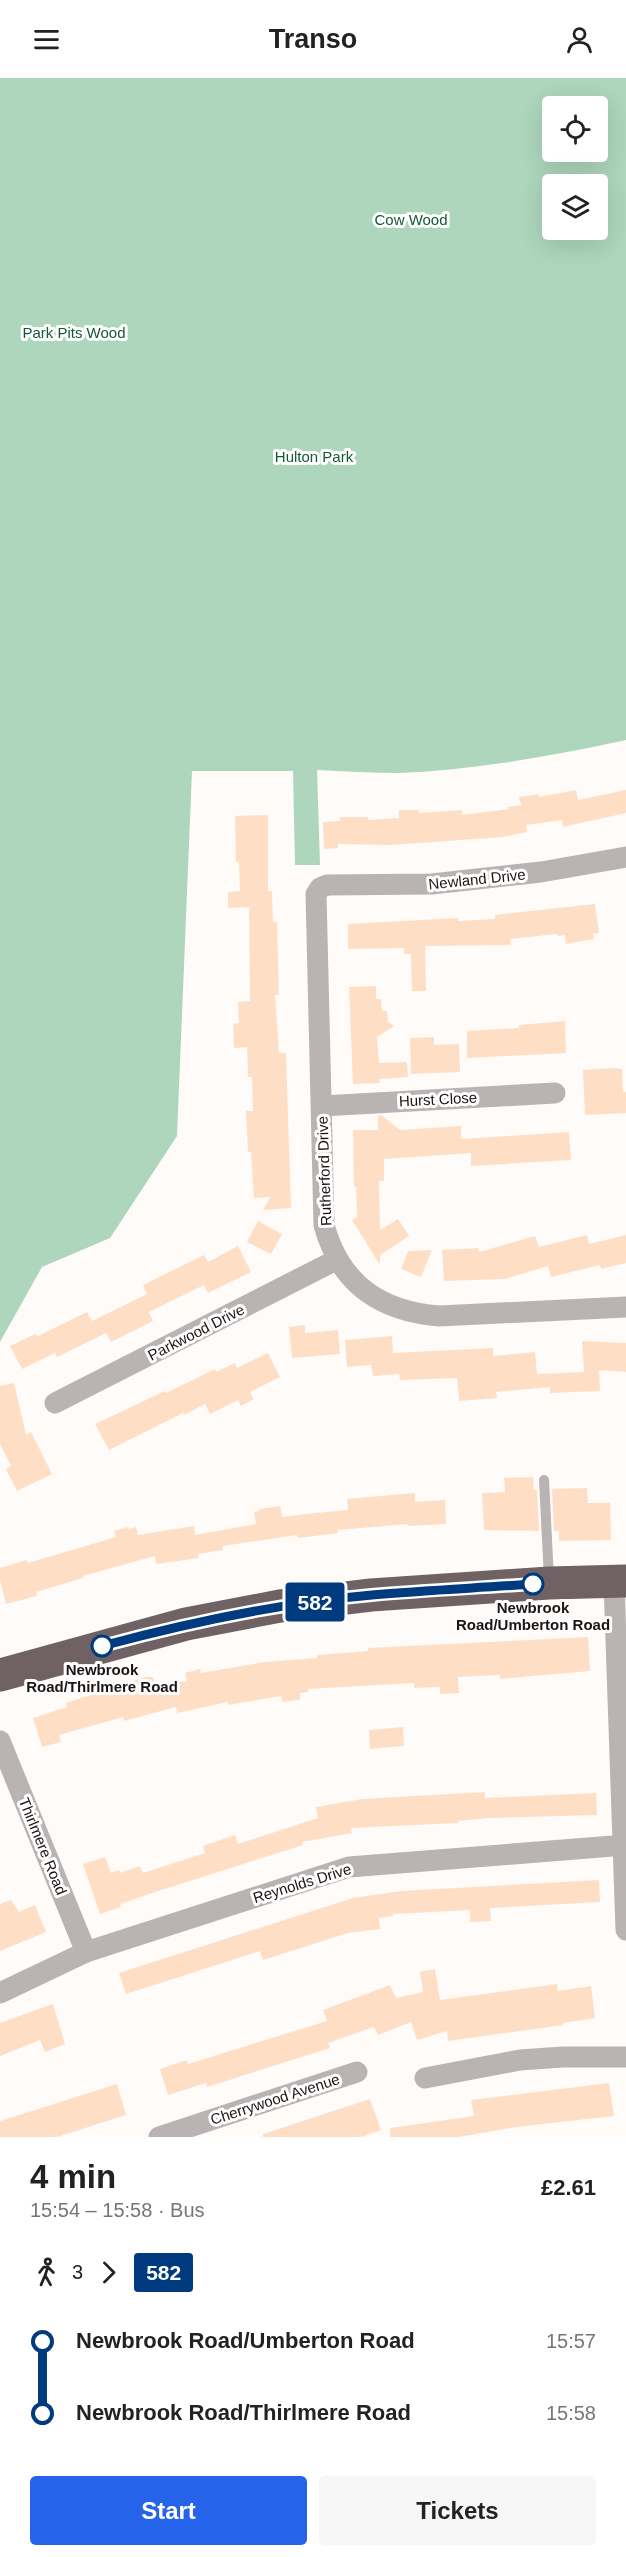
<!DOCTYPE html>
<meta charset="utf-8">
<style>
body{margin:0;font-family:Helvetica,sans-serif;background:#f6f6f6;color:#222;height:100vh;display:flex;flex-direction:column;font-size:22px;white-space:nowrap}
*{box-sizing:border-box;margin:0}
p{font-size:20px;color:#767676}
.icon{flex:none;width:33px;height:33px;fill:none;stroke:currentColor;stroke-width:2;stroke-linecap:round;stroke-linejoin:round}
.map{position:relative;height:2059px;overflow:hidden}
.drawer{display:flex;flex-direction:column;background:#fff;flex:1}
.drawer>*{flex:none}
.badge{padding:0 12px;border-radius:4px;font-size:21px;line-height:39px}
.fabs{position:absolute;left:542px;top:18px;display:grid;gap:12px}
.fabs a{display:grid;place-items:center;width:66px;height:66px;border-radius:6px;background:#fff;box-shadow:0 6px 24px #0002;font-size:30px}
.map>.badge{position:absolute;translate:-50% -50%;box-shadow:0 0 0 3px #fff}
.legs{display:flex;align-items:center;gap:9px;height:66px;padding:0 30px;font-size:20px}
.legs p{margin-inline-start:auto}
.summary{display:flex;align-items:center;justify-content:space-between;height:102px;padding:0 30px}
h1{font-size:33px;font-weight:800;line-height:45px}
.primary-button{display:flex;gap:12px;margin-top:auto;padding:12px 30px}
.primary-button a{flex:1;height:69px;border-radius:6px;background:#2563eb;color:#fff;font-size:24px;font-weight:800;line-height:69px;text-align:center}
.primary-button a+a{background:#f6f6f6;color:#222}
ul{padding:0 30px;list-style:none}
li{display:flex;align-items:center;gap:21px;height:72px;font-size:22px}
li i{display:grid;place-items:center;width:9px;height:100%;margin:0 8px;background:currentColor}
li i::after{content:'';width:15px;height:15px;margin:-8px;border:4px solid;border-radius:50%;background:#fff}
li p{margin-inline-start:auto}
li:first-child i{background:linear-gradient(#0000 50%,currentColor 0)}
li:last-child i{background:linear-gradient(currentColor 50%,#0000 0)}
header{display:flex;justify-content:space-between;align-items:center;height:78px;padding:0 30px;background:#fff;font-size:27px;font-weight:800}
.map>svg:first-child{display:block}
</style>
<header><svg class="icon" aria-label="menu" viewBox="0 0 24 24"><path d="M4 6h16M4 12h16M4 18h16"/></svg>Transo<svg class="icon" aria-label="person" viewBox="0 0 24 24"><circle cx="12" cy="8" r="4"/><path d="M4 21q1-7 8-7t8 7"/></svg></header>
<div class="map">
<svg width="626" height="2059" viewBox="0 0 626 2059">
<rect width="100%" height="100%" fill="#fefbf9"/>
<path fill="#add6bc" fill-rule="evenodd" d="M 0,0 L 626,0 L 626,662 C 551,678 476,692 399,695 C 372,695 344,693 317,692 L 320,787 L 295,787 L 293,693 L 192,693 L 177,1058 L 110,1160 L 42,1189 L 0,1264 ZM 597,28 L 597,74 L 552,74 L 552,28 ZM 597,106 L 597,152 L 552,152 L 552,106 Z"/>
<g fill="#fedfc6">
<path d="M 576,712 L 578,722 L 626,712 L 626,735 L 563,749 L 562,742 L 526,747 L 527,754 L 503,759 L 391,767 L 338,766 L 338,770 L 324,771 L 323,744 L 340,743 L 340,739 L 368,739 L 368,742 L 399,740 L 399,732 L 419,732 L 419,735 L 462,732 L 462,737 L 509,731 L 508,729 L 521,727 L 519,719 L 539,716 L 539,719 Z"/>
<path d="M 268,737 L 268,813 L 272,813 L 273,844 L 277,844 L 279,917 L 275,917 L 279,975 L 286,975 L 291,1130 L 263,1132 L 270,1119 L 254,1120 L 251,1074 L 248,1074 L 246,1033 L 253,1033 L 252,999 L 248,999 L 247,969 L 234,970 L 233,946 L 239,945 L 238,924 L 250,923 L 249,829 L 228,830 L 228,814 L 240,813 L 239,784 L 236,784 L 235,738 Z"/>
<path d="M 595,826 L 599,855 L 593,856 L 594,861 L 566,866 L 565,857 L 558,858 L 557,856 L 510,861 L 511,867 L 425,868 L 426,913 L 412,913 L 411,876 L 404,876 L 404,870 L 348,871 L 348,846 L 458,840 L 458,843 L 495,841 L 495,837 Z"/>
<path d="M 376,908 L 376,921 L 381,921 L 382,933 L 387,933 L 388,944 L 394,948 L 377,959 L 379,985 L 407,984 L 408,999 L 379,1001 L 380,1005 L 353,1006 L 349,909 Z"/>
<path d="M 565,943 L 566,975 L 467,980 L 467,953 L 519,950 L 519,947 Z"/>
<path d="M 434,959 L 434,967 L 459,966 L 460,994 L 411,996 L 410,960 Z"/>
<path d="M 614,990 L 622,991 L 623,1014 L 626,1014 L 626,1035 L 585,1037 L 583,992 Z"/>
<path d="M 381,1037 L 400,1052 L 461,1048 L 461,1061 L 569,1054 L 571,1082 L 471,1088 L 471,1075 L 384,1081 L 384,1103 L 379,1103 L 380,1152 L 398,1141 L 409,1158 L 380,1177 L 380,1187 L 352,1142 L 357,1139 L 356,1109 L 354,1109 L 353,1052 L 378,1052 L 378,1038 Z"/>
<path d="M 258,1143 L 282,1156 L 271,1176 L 247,1164 Z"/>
<path d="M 587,1157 L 589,1166 L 626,1157 L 626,1185 L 601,1191 L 600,1187 L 551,1199 L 548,1188 L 505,1201 L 444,1203 L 442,1172 L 478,1170 L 479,1174 L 535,1158 L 539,1169 Z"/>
<path d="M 238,1168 L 251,1194 L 208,1215 L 204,1207 L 149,1234 L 153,1243 L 111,1264 L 106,1255 L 57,1279 L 55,1275 L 22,1291 L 10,1268 L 35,1256 L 38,1258 L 87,1234 L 92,1243 L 147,1216 L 143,1207 L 204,1177 L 208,1184 Z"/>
<path d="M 432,1172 L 421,1199 L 401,1191 L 408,1173 Z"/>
<path d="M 305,1247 L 305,1255 L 338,1252 L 340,1276 L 292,1280 L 289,1249 Z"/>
<path d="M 392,1258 L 393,1275 L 493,1270 L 493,1278 L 535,1274 L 537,1296 L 584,1294 L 582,1263 L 626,1265 L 626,1294 L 599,1292 L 600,1313 L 550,1315 L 550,1309 L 496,1314 L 497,1320 L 459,1323 L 457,1300 L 400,1302 L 399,1296 L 373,1298 L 371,1287 L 347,1289 L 345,1262 Z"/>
<path d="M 268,1275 L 280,1299 L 250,1314 L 254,1321 L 241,1328 L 238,1322 L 210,1336 L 205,1326 L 184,1337 L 183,1335 L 109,1372 L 95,1346 L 165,1313 L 166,1315 L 215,1291 L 216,1294 L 235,1285 L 237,1290 Z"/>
<path d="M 14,1305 L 26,1357 L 31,1354 L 52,1396 L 17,1413 L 6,1391 L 11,1388 L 0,1366 L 0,1308 Z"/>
<path d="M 533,1399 L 534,1412 L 537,1412 L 539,1453 L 484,1452 L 482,1415 L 505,1414 L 504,1400 Z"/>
<path d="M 587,1410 L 588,1425 L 610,1425 L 611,1462 L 559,1463 L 559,1453 L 554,1453 L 552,1411 Z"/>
<path d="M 415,1415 L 415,1424 L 445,1422 L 446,1446 L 408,1448 L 407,1446 L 338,1452 L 338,1455 L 298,1460 L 297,1457 L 223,1468 L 223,1472 L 198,1476 L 199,1480 L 156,1486 L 155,1478 L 83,1498 L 83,1500 L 36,1514 L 37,1518 L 6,1526 L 0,1502 L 0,1490 L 27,1482 L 28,1485 L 116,1459 L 114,1453 L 128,1449 L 129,1451 L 136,1449 L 138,1457 L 194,1448 L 195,1457 L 256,1446 L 254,1434 L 259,1433 L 259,1431 L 280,1428 L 282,1439 L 315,1435 L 348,1432 L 347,1421 Z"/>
<path d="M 588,1559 L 590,1593 L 500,1601 L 500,1597 L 458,1599 L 459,1615 L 440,1616 L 440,1609 L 414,1610 L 414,1605 L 308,1611 L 308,1614 L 300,1615 L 300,1622 L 282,1624 L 281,1618 L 228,1627 L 228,1624 L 177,1635 L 176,1629 L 124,1643 L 123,1639 L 59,1657 L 61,1664 L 42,1669 L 33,1640 L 67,1629 L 66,1625 L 146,1599 L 153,1599 L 155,1609 L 187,1603 L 185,1595 L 200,1591 L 201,1595 L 265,1584 L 317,1580 L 317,1577 L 368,1573 L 368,1570 Z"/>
<path d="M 403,1649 L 404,1668 L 370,1671 L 369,1652 Z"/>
<path d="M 485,1714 L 485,1720 L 596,1715 L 597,1737 L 488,1740 L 458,1743 L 458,1745 L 351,1750 L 352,1755 L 302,1764 L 303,1767 L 152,1815 L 120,1826 L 121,1829 L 100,1836 L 83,1786 L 105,1779 L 111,1795 L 119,1792 L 120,1795 L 140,1788 L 143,1795 L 205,1775 L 203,1768 L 235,1757 L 238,1766 L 318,1740 L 316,1729 L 362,1721 Z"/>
<path d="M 599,1802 L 600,1824 L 490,1830 L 491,1843 L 470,1844 L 470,1832 L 393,1836 L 393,1838 L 379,1840 L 380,1851 L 348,1855 L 263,1882 L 260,1873 L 126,1916 L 119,1895 L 353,1820 L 401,1813 Z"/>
<path d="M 11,1822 L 19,1834 L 35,1827 L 46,1854 L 0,1873 L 0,1826 Z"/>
<path d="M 435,1891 L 440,1922 L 557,1906 L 558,1913 L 591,1908 L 595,1940 L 563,1945 L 563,1947 L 448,1963 L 447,1953 L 417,1962 L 411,1944 L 378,1957 L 374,1949 L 328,1965 L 330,1970 L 207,2009 L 206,2005 L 168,2017 L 160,1991 L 187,1982 L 188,1986 L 327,1943 L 323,1932 L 390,1907 L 396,1920 L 423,1914 L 420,1894 Z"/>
<path d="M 53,1926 L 65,1966 L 45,1974 L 40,1962 L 0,1978 L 0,1945 Z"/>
<path d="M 609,2005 L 614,2038 L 516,2049 L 459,2059 L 390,2059 L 390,2050 L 474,2038 L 471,2022 Z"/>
<path d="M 117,2006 L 126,2037 L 57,2059 L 0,2059 L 0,2043 Z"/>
<path d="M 370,2021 L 381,2052 L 361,2059 L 263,2059 L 263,2056 Z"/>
</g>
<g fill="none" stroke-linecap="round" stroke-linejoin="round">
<path stroke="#bab3b4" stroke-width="10" d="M 544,1402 L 549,1501"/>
<g stroke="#bab3b4" stroke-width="21">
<path d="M 626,779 L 541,794 L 432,806 L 327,807 L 320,810 L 316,816 L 324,1147 C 340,1206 380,1233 439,1238 L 626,1229"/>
<path d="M 322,1028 L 555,1015"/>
<path d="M 55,1325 L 336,1182"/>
<path d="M 614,1504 L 626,1852"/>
<path d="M 0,1663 L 86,1874"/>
<path d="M 0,1915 L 86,1874 L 349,1789 L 626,1767"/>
<path d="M 425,2000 L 520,1982 L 563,1979 L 626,1979"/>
<path d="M 159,2059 L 357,1994"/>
</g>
<path stroke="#706264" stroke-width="33" d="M 0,1597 L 186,1546 L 280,1528 L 371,1517 L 549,1505 L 626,1503"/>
</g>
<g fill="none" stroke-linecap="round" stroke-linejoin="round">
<defs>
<path id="line-1" d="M 102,1568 C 191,1544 280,1525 372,1517 C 426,1512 479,1510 533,1506"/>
</defs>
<use href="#line-1" stroke="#fff" stroke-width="14"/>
<use href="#line-1" stroke="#003b80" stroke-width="9"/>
</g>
<g fill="#fff" stroke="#003b80" stroke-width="3">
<circle cx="533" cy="1506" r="10"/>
<circle cx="102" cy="1568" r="10"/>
</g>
<g text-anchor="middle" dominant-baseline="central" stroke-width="6" stroke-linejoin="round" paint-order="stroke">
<g font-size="15" fill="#155836" stroke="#fff">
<text x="411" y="141">Cow Wood</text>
<text x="74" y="254">Park Pits Wood</text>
<text x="314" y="378">Hulton Park</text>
</g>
<g font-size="15" fill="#1b1614" stroke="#fff">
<text transform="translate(477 801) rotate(-6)">Newland Drive</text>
<text transform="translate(438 1021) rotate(-3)">Hurst Close</text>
<text transform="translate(324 1093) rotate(-92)">Rutherford Drive</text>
<text transform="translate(196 1254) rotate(-27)">Parkwood Drive</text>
<text transform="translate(43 1768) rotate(68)">Thirlmere Road</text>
<text transform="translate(302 1805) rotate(-17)">Reynolds Drive</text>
<text transform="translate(275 2021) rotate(-18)">Cherrywood Avenue</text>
</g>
<g font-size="15" font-weight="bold" fill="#1b1614" stroke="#fff">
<text x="533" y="1529">Newbrook<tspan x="533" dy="17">Road/Umberton Road</tspan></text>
<text x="102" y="1591">Newbrook<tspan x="102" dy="17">Road/Thirlmere Road</tspan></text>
</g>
</g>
</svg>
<div class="fabs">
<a><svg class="icon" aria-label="locate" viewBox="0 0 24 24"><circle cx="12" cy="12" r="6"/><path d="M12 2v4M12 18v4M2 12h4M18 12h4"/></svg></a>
<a><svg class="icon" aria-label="layers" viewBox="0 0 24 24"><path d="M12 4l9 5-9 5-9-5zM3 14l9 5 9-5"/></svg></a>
</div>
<b class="badge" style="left:315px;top:1524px;background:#003b80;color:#fff">582</b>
</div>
<section class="drawer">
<div class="summary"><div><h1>4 min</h1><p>15:54 – 15:58 · Bus</p></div><b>£2.61</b></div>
<div class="legs"><svg class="icon" aria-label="walk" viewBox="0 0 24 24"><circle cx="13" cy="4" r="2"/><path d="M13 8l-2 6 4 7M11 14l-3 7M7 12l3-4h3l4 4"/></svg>3<svg class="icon" aria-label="forward" viewBox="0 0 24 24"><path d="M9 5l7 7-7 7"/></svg><b class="badge" style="background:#003b80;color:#fff">582</b></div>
<ul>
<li><i style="color:#003b80"></i><b>Newbrook Road/Umberton Road</b><p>15:57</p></li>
<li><i style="color:#003b80"></i><b>Newbrook Road/Thirlmere Road</b><p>15:58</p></li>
</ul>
<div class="primary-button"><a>Start</a><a>Tickets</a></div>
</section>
